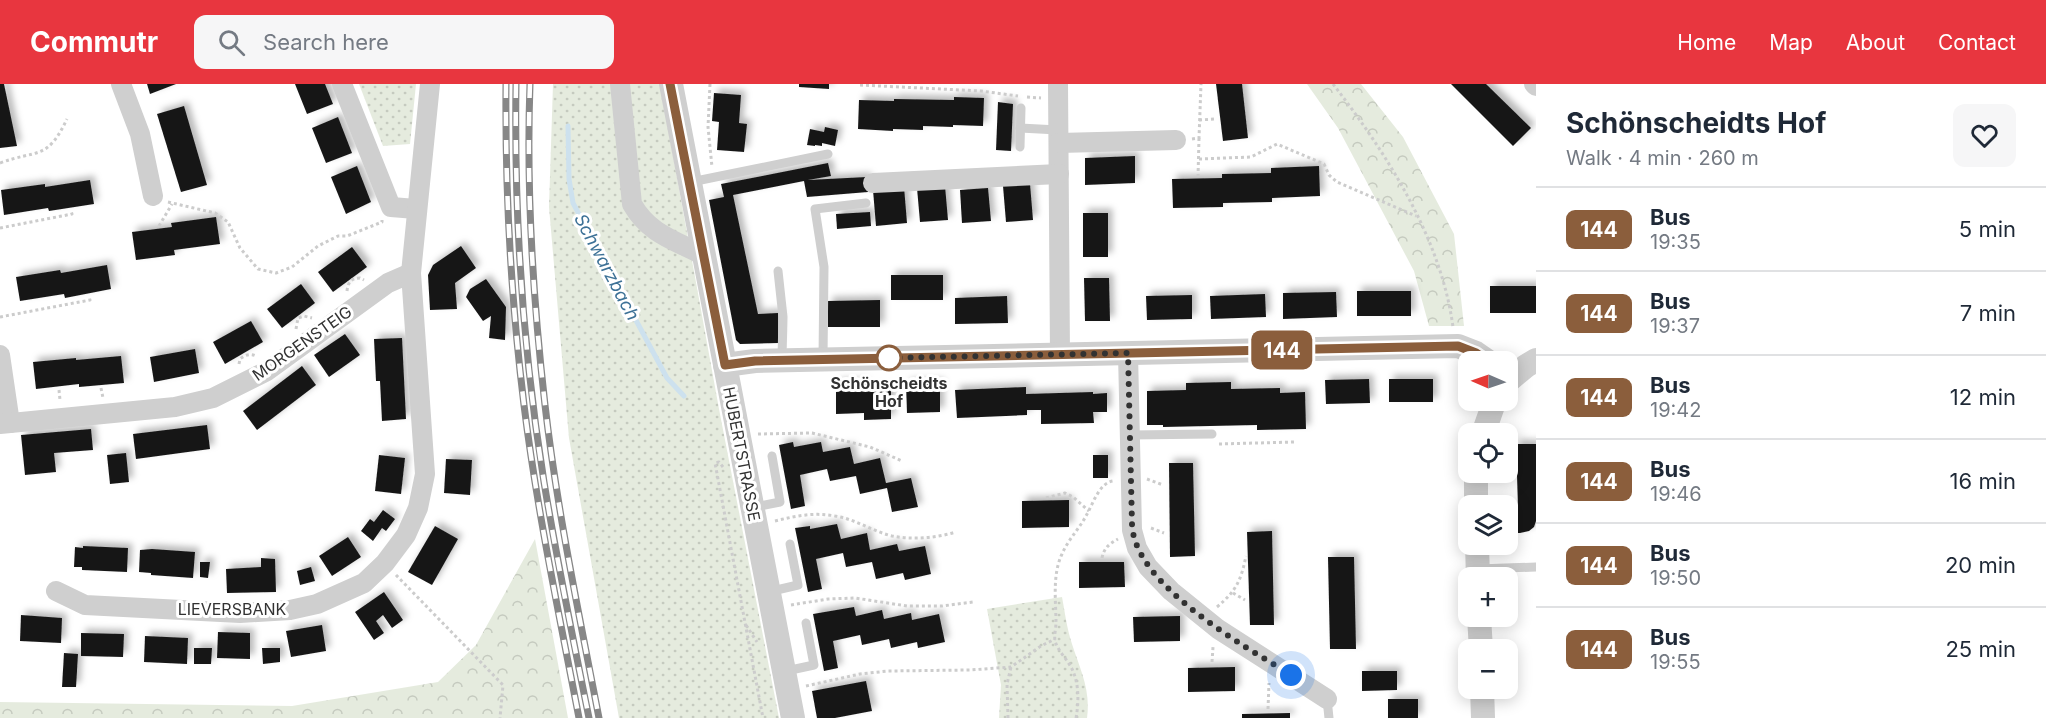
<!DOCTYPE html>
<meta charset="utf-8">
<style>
body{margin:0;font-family:Inter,sans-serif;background:#f6f6f7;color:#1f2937;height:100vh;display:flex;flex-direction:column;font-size:22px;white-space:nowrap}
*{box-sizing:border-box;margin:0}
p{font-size:20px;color:#747a83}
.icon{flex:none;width:33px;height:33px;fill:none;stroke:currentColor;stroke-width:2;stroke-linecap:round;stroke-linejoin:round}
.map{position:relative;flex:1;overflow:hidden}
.panel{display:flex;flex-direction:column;background:#fff;width:510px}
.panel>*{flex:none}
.badge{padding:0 12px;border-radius:9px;font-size:21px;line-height:39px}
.needle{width:39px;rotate:272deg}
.tools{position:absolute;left:1458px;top:267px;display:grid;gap:12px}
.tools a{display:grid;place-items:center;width:60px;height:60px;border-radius:12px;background:#fff;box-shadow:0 3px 15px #0003;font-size:30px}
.you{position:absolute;width:30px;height:30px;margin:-15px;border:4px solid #fff;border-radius:50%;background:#1a73e8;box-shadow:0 0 0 9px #1a73e833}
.map>.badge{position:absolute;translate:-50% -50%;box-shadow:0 0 0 3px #fff}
.round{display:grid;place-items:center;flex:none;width:63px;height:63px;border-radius:12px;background:#f6f6f7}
.head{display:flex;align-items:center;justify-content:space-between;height:102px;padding:0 30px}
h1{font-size:28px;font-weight:700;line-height:45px}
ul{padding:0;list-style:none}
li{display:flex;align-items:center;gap:18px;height:84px;padding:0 30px;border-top:2px solid #e0e1e3}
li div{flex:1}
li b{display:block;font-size:22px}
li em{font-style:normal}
li .badge{min-width:66px;font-weight:700;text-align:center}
header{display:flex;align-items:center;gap:36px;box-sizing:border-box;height:84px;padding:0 30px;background:#e8363f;color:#fff}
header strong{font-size:28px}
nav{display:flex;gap:33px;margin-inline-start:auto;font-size:21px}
.search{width:420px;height:54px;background:#f6f6f7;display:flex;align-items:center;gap:15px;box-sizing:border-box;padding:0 21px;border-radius:12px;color:#747a83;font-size:22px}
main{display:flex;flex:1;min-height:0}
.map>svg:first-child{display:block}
</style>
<header>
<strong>Commutr</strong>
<div class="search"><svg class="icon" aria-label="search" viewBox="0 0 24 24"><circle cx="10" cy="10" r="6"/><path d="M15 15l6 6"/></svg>Search here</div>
<nav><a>Home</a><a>Map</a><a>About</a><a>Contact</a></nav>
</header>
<main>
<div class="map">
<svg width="1536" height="634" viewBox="0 0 1536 634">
<defs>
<pattern id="grass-dots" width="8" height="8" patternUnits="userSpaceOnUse" patternTransform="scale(1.5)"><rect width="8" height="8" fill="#e5ebde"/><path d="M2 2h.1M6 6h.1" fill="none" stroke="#c5cabf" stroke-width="1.8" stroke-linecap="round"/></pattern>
<pattern id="forest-crowns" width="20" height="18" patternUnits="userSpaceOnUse" patternTransform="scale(1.5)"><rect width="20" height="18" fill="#e5ebde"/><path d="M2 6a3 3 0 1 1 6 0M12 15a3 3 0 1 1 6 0" fill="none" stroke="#c5cabf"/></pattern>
<filter id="shadow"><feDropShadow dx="4.5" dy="-4.5" stdDeviation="3" flood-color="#0004"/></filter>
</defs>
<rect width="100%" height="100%" fill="#fff"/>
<g fill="url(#grass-dots)">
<path d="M 359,0 L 416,0 L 410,60 L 383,62 Z"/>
<path d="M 553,0 L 660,0 L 719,325 L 779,634 L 619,634 L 569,354 L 549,123 Z"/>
<path d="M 1062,513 C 1065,529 1067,545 1072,560 C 1080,585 1091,606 1087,634 L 999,634 L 1001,601 L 987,525 Z"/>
</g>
<g fill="url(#forest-crowns)">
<path d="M 1307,0 L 1361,0 L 1403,53 L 1454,150 L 1464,242 L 1429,242 L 1414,187 L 1338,44 Z"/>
<path d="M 535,455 L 568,634 L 0,634 L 0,618 L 292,622 L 438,598 L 476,561 Z"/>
</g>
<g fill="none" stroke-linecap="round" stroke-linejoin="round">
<path stroke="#cde1ee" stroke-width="5" d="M 568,42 L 569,95 L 573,119 L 667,294 L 684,312"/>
</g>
<g fill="#191919" filter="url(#shadow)">
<path d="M 0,0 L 4,0 L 17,62 L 0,64 Z"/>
<path d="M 147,0 L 176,0 L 150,10 Z"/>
<path d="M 295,0 L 325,0 L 333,20 L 307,30 Z"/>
<path d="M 799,0 L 829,0 L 829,5 L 799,3 Z"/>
<path d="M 1216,0 L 1242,0 L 1248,54 L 1223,57 Z"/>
<path d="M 1451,0 L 1486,0 L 1531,44 L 1513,62 Z"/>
<path d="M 714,9 L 741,11 L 739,39 L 747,40 L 744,68 L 717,66 L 719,38 L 712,37 Z"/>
<path d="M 954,13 L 984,14 L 983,42 L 953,41 L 953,43 L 923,42 L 923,46 L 893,45 L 893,47 L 858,45 L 859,16 L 894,17 L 894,15 L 954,16 Z"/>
<path d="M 998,18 L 1013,20 L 1011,67 L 996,66 Z"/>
<path d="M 184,22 L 207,101 L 181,108 L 157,30 Z"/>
<path d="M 338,33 L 352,69 L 326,79 L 312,44 Z"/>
<path d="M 825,43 L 838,46 L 835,62 L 822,59 L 822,62 L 815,61 L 815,62 L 807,61 L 810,45 L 824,48 Z"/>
<path d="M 1135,72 L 1135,99 L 1085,101 L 1085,74 Z"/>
<path d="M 828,79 L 831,92 L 808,96 L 867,93 L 868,108 L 807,113 L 804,97 L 733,111 L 758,230 L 778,229 L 778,259 L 740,260 L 736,256 L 709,116 L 724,113 L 721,100 Z"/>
<path d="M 357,82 L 371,118 L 346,130 L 331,93 Z"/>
<path d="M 1319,82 L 1320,112 L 1272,114 L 1272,118 L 1223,119 L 1223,123 L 1173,124 L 1172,95 L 1222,94 L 1222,90 L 1271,89 L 1271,84 Z"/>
<path d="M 90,96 L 94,120 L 49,127 L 48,124 L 4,131 L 1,106 L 45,100 L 45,103 Z"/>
<path d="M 1030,100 L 1033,136 L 1006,138 L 1003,102 Z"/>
<path d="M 945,102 L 948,136 L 920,138 L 917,104 Z"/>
<path d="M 904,103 L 907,139 L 876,142 L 873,106 Z"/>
<path d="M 988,104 L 991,137 L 962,139 L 960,106 Z"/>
<path d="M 870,128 L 871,142 L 837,145 L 836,130 Z"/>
<rect x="1083" y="129" width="25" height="44"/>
<path d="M 216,133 L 220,160 L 174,166 L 175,171 L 136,176 L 132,148 L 172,143 L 171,139 Z"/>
<path d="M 461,162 L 476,184 L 455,199 L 457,225 L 430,226 L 428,191 L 433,181 Z"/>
<path d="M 352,163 L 367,183 L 333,208 L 318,188 Z"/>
<path d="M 107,181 L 111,205 L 65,214 L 64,210 L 20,217 L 16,193 L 60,186 L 61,189 Z"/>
<rect x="891" y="191" width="52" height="25"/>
<path d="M 1084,194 L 1109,194 L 1110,237 L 1085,237 Z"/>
<path d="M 486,195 L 506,223 L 505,256 L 489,254 L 491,232 L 483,237 L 466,213 L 470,205 Z"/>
<path d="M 301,200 L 315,219 L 282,244 L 267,225 Z"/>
<rect x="1490" y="202" width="46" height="27"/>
<rect x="1357" y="207" width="54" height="25"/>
<path d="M 1336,208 L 1337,233 L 1283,235 L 1283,209 Z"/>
<path d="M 1265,210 L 1266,233 L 1211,235 L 1210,212 Z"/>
<path d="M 1192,211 L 1192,235 L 1147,236 L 1146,212 Z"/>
<path d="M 1007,212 L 1008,239 L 955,240 L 955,214 Z"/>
<path d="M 880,216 L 880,243 L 828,243 L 828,217 Z"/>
<path d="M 251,237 L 263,258 L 225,280 L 213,258 Z"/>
<path d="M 345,250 L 360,271 L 329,293 L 314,271 Z"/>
<path d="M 402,254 L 406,335 L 382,337 L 380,297 L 376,297 L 374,255 Z"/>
<path d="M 195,265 L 199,289 L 154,298 L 150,273 Z"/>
<path d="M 121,272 L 124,299 L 79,303 L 79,300 L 36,305 L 33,278 L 76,274 L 76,276 Z"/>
<path d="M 302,282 L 316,301 L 257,346 L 243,327 Z"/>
<path d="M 1369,295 L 1370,319 L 1326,320 L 1325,296 Z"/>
<rect x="1389" y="295" width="44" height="23"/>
<path d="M 1231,298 L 1231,305 L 1280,304 L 1280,309 L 1305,308 L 1306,345 L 1257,346 L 1257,341 L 1163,343 L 1163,341 L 1147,341 L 1147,307 L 1186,306 L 1186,299 Z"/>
<path d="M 836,299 L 864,299 L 864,305 L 891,305 L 891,335 L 864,336 L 864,329 L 836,330 Z"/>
<path d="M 906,299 L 940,299 L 940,328 L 907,329 Z"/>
<path d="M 1026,303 L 1026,310 L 1093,308 L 1093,310 L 1107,309 L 1107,328 L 1093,328 L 1094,339 L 1041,340 L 1041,326 L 1027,326 L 1027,331 L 957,334 L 955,306 Z"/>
<path d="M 207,341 L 210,365 L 136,375 L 133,350 Z"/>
<path d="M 91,345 L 93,366 L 54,369 L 56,388 L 25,391 L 21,351 Z"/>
<path d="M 793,358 L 794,363 L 821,358 L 823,368 L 850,363 L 854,380 L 880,374 L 886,399 L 911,394 L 918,423 L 892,428 L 887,404 L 860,410 L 856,392 L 830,397 L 827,385 L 800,391 L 805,422 L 791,425 L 779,361 Z"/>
<path d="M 1516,360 L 1536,360 L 1536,437 L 1534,443 L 1529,447 L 1520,449 L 1514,449 L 1515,422 L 1518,423 Z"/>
<path d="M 126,369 L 129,398 L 110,400 L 107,371 Z"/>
<path d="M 379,371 L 405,374 L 401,410 L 375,407 Z"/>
<rect x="1093" y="371" width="15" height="23"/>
<path d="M 446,375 L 472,376 L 470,411 L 444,409 Z"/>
<path d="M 1169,379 L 1193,379 L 1195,472 L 1170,473 Z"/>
<path d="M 1069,416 L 1069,443 L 1022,444 L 1022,417 Z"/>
<path d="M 383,426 L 395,435 L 386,447 L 382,444 L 373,457 L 361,447 L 370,435 L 374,438 Z"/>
<path d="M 837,440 L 841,455 L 867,449 L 870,466 L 897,460 L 899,467 L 925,462 L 931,490 L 905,496 L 903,489 L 876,495 L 872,478 L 846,483 L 843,469 L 816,475 L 822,505 L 808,508 L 795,444 L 810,442 L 810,445 Z"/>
<path d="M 435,442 L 458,455 L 432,501 L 408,488 Z"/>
<path d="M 1272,447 L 1274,541 L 1250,541 L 1247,448 Z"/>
<path d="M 348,453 L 361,473 L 332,492 L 319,472 Z"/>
<path d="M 83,462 L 128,464 L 127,488 L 82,486 L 82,483 L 74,483 L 75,463 L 83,464 Z"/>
<path d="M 152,465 L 195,468 L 193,494 L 151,491 L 151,489 L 139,488 L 140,466 Z"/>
<path d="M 1328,473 L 1354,473 L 1356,565 L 1330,565 Z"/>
<path d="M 261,474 L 275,475 L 276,508 L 227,509 L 226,485 L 261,483 Z"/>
<path d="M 200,478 L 210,478 L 208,494 L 200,493 Z"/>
<path d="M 1079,478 L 1124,478 L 1125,503 L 1079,504 Z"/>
<path d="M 311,483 L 315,497 L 300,501 L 297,487 Z"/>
<path d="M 384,508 L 403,536 L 392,544 L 383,531 L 376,537 L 384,549 L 374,556 L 355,528 Z"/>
<path d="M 854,523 L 856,532 L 882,526 L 884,535 L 911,529 L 912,536 L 939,530 L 945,558 L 918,564 L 917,558 L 891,564 L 889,555 L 862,561 L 860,551 L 833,557 L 838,584 L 824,587 L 813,530 Z"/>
<path d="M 21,531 L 62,534 L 61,559 L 20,557 Z"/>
<path d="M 1180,532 L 1180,557 L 1134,558 L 1133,533 Z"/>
<path d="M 322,541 L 326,567 L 291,573 L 286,547 Z"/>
<path d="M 218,548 L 250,549 L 250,575 L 217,574 Z"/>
<path d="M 81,549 L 124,550 L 123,573 L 81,572 Z"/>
<path d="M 145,552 L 188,554 L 187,580 L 144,578 Z"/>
<path d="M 194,564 L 212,564 L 211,580 L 194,580 Z"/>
<path d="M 262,564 L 280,564 L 280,578 L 263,580 Z"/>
<path d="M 64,569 L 78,570 L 76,603 L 62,603 Z"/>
<path d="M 1235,583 L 1235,607 L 1188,608 L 1188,584 Z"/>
<path d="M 1362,587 L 1397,587 L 1397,606 L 1362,607 Z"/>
<path d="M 866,597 L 872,627 L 835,634 L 817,634 L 812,607 Z"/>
<rect x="1388" y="615" width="30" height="19"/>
<path d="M 1290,629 L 1290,634 L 1242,634 L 1242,630 Z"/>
</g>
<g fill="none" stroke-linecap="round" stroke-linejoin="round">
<g stroke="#ccc" stroke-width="3" stroke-dasharray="3 3" stroke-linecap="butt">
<path d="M 710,0 L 708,43 L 712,83"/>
<path d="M 1333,0 C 1387,70 1441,154 1453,243"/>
<path d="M 860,1 L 981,7 L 1018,12"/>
<path d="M 1027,13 L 1041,14"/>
<path d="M 1199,36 L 1215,35"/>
<path d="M 1192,55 L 1199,54 L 1201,0"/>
<path d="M 1199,75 L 1251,73 L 1277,60 L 1324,80 L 1329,91 L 1337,98 L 1416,132"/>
<path d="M 0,79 C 38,65 47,77 67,35"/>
<path d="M 1198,93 L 1199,54"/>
<path d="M 168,118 L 215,129 L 228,138 L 240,164 L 258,185 L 276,189 L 292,183 L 318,162 L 338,152 L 347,152 L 382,138 L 382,136"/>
<path d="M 159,142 L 172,120"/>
<path d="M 0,144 L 72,130 L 71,127"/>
<path d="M 347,207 C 348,198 351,194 360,194 L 364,196"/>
<path d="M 0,233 L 90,216 L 89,213"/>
<path d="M 296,245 L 298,234 L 304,232 L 312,234"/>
<path d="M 239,280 L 240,275 C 245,271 250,269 256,272"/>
<path d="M 101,304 L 103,314"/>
<path d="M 59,306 L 60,316"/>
<path d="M 758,350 L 812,349 L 870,363 L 902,377"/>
<path d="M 1219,360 L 1294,358"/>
<path d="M 723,383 L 719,378 L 715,379 L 763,634"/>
<path d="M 1147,395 L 1163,401"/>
<path d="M 1046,414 L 1065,409 L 1073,413 L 1089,427"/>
<path d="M 775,437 C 795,432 814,428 835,432 C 855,435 872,447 892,452 C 913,456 936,454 956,448"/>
<path d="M 1151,444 L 1164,449"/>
<path d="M 1102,474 C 1104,464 1109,460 1118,455"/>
<path d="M 396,491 L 503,601 L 500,634"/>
<path d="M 1233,509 L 1245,516"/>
<path d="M 791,521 L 828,515 L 855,514 L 907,522 L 942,522 L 973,518"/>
<path d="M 1217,523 C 1237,506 1241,496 1246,472"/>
<path d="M 746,541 L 757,558"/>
<path d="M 1212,578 L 1213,563"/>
<path d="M 806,602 L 860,590 L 888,587 L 970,586 L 1011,583 L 1041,562 L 1055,555"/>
<path d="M 1268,625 L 1269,599"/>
<path d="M 1008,634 L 1007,600 L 1011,583"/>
<path d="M 1076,634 C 1079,618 1079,599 1072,585 C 1067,575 1058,567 1055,557 C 1054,551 1056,544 1056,539 C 1056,517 1052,491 1062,470 C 1068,456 1079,445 1086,432 C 1093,420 1099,399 1113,397"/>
</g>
<g stroke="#cfcfcf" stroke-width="9">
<path d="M 1020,44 L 1058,46"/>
<path d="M 1020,63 L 1021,24"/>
<path d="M 691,98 L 828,70"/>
<path d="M 778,187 L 783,233 L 782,274"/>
<path d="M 823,274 L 824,183 L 815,125 L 866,119"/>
<path d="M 1130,351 L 1212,350"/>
<path d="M 755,423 L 780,418 L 772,372"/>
<path d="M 1478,485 L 1536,483"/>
<path d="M 768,508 L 798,501 L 790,460"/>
<path d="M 786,587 L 814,581 L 806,539"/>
<path d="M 1327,615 L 1329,634"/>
</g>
<g stroke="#cfcfcf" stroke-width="20">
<path d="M 121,0 L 140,50 L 153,112"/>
<path d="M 342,0 L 391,123 L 416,125"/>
<path d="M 620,0 L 632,120 C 649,150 674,156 703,171"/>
<path d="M 1058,0 L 1060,271"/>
<path d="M 1534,0 L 1536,2"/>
<path d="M 1059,59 L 1176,56"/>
<path d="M 873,99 L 1059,90"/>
<path d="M 1128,269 L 1132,446 L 1137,464 L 1148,483 L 1171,507 L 1218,545 L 1327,615"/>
<path d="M 0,271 L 10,339"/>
<path d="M 0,340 L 175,323 L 213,314 L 267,287 L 388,199 L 411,189"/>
<path d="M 56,507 L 85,521 L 240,529 L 290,526 L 317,520 L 364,499 L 385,479 L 406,451 L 418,424 L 425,390 L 411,189 L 430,0"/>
</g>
<g stroke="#cfcfcf" stroke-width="24">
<path d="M 671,0 L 793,634"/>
<path d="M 725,281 L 755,277 L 1458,262 L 1476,269 L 1489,278"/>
<path d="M 1508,297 L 1526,282 L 1536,276"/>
<path d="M 1483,350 L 1495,316"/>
<path d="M 1476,422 L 1476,388"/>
<path d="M 1477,460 L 1478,494"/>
<path d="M 1479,532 L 1481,566"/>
<path d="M 1482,604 L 1483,634"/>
</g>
<defs>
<g id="rail">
<path d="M 506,0 C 505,108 511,215 524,321 C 537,426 559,530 579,634"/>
<path d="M 516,0 C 514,133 523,267 544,398 C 557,477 573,555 589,634"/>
<path d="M 530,0 C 526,107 533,215 545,321 C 557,426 579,530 599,634"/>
</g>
</defs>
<use href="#rail" stroke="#878787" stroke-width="7"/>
<use href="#rail" stroke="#fff" stroke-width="4.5" stroke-dasharray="14" stroke-linecap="butt"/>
</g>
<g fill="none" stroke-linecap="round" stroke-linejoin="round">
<defs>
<path id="line" d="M 670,0 L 725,281 L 755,277 L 1458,262 L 1476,269 L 1489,278"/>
</defs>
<use href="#line" stroke="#fff" stroke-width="14"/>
<use href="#line" stroke="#8b5e3c" stroke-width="9"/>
<path stroke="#323232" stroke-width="6" stroke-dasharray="0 10.8" d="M 889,274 L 1128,269 L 1132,440 C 1134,501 1243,561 1291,591"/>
</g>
<circle fill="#fff" stroke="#8b5e3c" stroke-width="3" cx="889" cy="274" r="12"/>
<g text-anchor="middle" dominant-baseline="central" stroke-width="6" stroke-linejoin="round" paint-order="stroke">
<g font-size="16" fill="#323232" stroke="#fff">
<text transform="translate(302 259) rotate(-35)">MORGENSTEIG</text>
<text transform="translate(742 370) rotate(79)">HUBERTSTRASSE</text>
<text x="232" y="525">LIEVERSBANK</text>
</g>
<g font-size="16" font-weight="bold" fill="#323232" stroke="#fff">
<text x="889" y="299">Schönscheidts<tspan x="889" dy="18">Hof</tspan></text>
</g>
<g font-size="18" font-style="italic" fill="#3e7297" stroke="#fff">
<text transform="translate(607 183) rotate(62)">Schwarzbach</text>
</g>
</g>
</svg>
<div class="tools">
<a><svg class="needle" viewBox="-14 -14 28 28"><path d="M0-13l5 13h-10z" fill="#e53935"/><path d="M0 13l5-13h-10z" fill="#747a83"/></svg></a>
<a><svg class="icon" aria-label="locate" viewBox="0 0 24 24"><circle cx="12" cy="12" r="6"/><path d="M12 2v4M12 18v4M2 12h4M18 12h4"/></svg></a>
<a><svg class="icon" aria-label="layers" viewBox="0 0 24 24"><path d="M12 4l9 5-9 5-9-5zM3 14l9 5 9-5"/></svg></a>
<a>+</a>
<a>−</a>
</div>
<div class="you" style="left:1291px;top:591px"></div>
<b class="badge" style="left:1282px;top:266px;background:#8b5e3c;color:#fff">144</b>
</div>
<section class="panel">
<div class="head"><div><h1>Schönscheidts Hof</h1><p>Walk · 4 min · 260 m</p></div><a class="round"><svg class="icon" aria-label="heart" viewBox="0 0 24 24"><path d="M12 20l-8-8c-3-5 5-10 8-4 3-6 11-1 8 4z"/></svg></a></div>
<ul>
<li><span class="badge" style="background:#8b5e3c;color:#fff">144</span><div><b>Bus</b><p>19:35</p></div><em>5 min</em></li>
<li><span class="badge" style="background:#8b5e3c;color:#fff">144</span><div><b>Bus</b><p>19:37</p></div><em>7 min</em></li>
<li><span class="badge" style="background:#8b5e3c;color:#fff">144</span><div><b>Bus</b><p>19:42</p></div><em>12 min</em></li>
<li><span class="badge" style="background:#8b5e3c;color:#fff">144</span><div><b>Bus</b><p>19:46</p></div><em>16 min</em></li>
<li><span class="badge" style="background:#8b5e3c;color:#fff">144</span><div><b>Bus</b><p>19:50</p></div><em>20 min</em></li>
<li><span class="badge" style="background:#8b5e3c;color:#fff">144</span><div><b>Bus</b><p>19:55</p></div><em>25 min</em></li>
</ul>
</section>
</main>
